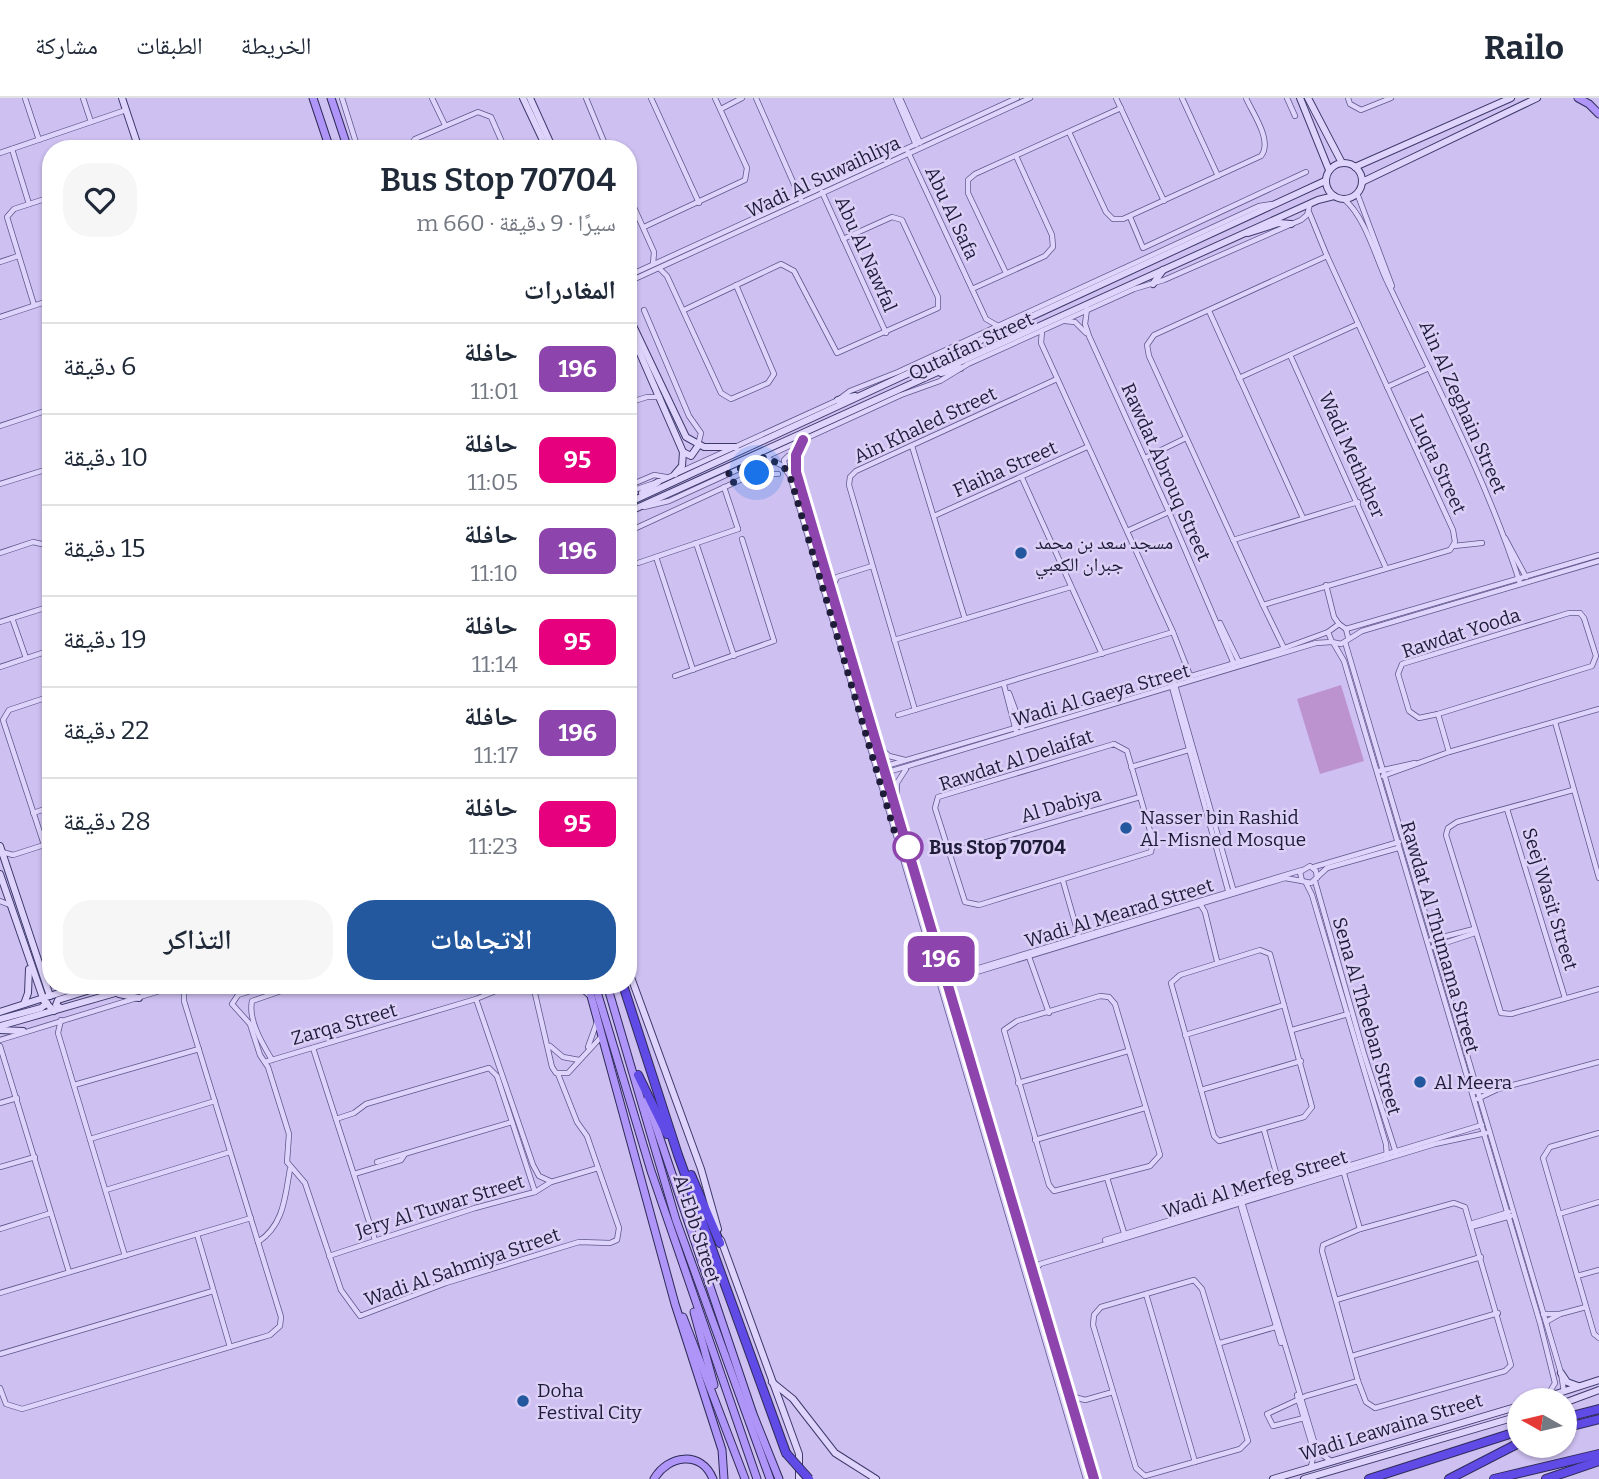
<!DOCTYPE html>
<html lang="ar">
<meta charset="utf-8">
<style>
body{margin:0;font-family:Bitter,"Noto Naskh Arabic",serif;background:#f6f6f7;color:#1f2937;direction:rtl;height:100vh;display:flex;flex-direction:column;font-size:26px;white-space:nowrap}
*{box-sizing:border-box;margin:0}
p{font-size:23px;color:#747a83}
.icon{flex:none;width:38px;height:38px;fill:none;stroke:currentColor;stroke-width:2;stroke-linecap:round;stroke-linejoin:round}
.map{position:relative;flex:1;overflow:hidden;direction:ltr}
.details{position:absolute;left:42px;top:42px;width:595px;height:854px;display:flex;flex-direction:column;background:#fff;border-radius:28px;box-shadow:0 2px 5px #0004;direction:rtl}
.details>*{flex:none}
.badge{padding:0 14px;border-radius:10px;font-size:24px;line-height:46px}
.needle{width:46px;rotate:278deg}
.controls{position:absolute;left:1507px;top:1290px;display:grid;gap:14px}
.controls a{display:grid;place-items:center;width:70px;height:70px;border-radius:50%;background:#fff;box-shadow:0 2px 5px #0004;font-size:35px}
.you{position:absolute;width:35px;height:35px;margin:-18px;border:5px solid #fff;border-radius:50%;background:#1a73e8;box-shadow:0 0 0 10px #1a73e833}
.map>.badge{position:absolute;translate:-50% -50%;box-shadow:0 0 0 4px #fff}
h2{padding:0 21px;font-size:26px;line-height:63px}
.round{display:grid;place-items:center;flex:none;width:74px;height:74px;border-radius:28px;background:#f6f6f7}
.headline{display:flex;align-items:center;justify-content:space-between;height:119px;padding:0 21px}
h1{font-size:33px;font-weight:600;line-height:52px}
.primary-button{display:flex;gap:14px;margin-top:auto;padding:14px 21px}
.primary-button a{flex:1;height:80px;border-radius:28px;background:#23579e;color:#fff;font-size:28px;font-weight:600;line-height:80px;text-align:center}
.primary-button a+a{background:#f6f6f7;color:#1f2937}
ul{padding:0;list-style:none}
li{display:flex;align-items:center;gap:21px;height:91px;padding:0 21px;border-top:2px solid #e0e1e3}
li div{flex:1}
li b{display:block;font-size:26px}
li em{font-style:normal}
li .badge{min-width:77px;font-weight:700;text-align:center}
header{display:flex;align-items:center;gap:42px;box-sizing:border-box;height:98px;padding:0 35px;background:#fff;border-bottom:2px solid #e0e1e3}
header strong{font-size:33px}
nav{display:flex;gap:38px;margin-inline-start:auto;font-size:24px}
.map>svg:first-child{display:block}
</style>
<header>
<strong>Railo</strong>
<nav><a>الخريطة</a><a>الطبقات</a><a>مشاركة</a></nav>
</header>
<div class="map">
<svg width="1599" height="1381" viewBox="0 0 1599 1381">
<rect width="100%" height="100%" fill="#cec0f1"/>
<path fill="#bd93cf" d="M 1341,587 L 1364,663 L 1320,676 L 1297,601 Z"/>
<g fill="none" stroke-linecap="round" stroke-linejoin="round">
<defs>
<g id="street">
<path d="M 25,0 L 39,42"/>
<path d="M 83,0 L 91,24"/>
<path d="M 342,0 L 358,51"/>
<path d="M 432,0 L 445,27"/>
<path d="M 586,0 L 607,51"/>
<path d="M 651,0 L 699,105"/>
<path d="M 756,0 L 801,102"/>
<path d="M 896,0 L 916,47"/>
<path d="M 900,0 L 920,45"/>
<path d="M 1116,0 L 1164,103"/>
<path d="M 1182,0 L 1218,78"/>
<path d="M 1287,0 L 1295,18"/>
<path d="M 1348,0 L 1350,6 L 1361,12 L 1391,0"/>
<path d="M 721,11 L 742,0"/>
<path d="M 1069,34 L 1106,114 L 1113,121 L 1123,121 L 1261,58 C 1273,43 1253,16 1246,0"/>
<path d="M 12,51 L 29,106"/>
<path d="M 407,51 L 415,41 L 478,14 L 491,19 L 505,51"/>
<path d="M 908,54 L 986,221 L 998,228"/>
<path d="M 0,55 L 126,12"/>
<path d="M 822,94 L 886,235"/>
<path d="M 1357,95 L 1392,188"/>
<path d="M 628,96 L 654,154 L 653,166"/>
<path d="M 1344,101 C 1365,119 1375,157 1386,181 C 1433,280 1486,380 1520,485"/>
<path d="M 1309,114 L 1327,158"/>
<path d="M 1130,119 L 1143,150 L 1306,74"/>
<path d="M 644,129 L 745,82 L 747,70 L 715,0"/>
<path d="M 1327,158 L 1453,432 L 1455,444 L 1450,452 L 1263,507 L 1149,258 L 1147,247 L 1154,237 Z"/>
<path d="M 0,164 L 18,158"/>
<path d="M 660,171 L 667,178 L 721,295 L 731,301 L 768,285 L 774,276 L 736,187"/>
<path d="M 1006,175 L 968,95 L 968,82 L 975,76 L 1121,10"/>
<path d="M 628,178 L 1017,0"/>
<path d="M 628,184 L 1030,0"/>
<path d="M 972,191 L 1045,158 L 1053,149 L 1052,137 L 1016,58"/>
<path d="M 34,207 L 7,119 L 14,111 L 51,99"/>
<path d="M 1087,211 L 1085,226 L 1089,238 L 1169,414 L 1234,566"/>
<path d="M 644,212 L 689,318 L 701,335 L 698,347"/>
<path d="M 684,212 L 781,166 L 794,173 L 837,255 L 938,210 L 938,199 L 902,122 L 892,119 L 843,141"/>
<path d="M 1209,213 L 1303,420"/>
<path d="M 0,219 L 51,202"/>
<path d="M 1065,223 L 1075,224 L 1086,235"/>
<path d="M 1042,233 L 1041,245 L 1173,534 L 1191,580"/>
<path d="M 1290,257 L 1386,470"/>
<path d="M 1239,280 L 1358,226"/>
<path d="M 1387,289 L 1429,270"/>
<path d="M 628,305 L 647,299 L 660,299"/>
<path d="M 628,316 L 634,332 L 628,346"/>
<path d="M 0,328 L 51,311"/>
<path d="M 803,342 L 796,357 L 796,374 L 1094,1381"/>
<path d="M 912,348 L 965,521"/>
<path d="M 765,359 L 783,368 L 790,378 L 1086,1381"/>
<path d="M 1145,360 L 1186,340"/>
<path d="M 785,368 L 784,362 L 788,358 L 794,366"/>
<path d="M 1022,380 L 1102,556"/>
<path d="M 0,386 L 51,370"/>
<path d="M 628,388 L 654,377 L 666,379"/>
<path d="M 724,389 L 738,431"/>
<path d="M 628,394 L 658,384 L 838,302 L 850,293 L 898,274 L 1259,108 L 1272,106"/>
<path d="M 644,409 L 669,403 L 901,297 L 940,283 L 968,266 L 1134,191 L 1164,182 L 1301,122 L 1307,117 L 1310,106"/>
<path d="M 934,418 L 1087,349"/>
<path d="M 634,431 L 753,376 L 778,376"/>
<path d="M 1127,433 L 1169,414"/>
<path d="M 1505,440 L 1526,479"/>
<path d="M 1233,442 L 1358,404"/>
<path d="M 696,445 L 734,558"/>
<path d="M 1454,448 L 1482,445"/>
<path d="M 0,455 L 33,444 L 46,447 L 51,455"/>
<path d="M 656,459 L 693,572"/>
<path d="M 638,465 L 738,431"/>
<path d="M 1326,487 L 1334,519 L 1339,526"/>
<path d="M 832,490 L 837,479 L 872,468"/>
<path d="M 1263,507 L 1284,550"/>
<path d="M 1569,515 L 1580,515 L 1584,520 L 1596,558 L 1592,568 L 1438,616 L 1419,620 L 1409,613 L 1398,576 L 1402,566 Z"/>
<path d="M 12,520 L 26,560"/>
<path d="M 0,524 L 51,508"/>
<path d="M 1220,525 L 1239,564"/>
<path d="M 1346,531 L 1599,457"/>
<path d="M 1348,539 L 1346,531 L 1339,526 L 1328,534 L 1332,544 L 1341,546 L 1362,533 L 1599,463"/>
<path d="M 894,542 L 1071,489"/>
<path d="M 1345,544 L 1561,1275 L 1564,1294"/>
<path d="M 1334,546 L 1344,563 L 1540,1225 L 1555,1285 L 1548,1297"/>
<path d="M 0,569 L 51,552"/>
<path d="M 675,578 L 774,543 L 742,441"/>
<path d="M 1004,587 L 1016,633"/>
<path d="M 1175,587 L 1234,794"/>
<path d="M 1172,589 L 1229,796"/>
<path d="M 1009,595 L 1022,630"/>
<path d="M 51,598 L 9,612 L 3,622 L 51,768"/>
<path d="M 915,612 L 849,387 L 850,379 L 856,373 L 1057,281"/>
<path d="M 1438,616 L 1449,654"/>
<path d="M 898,617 L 1173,534"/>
<path d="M 1555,624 L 1599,780"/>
<path d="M 1114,646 L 1127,653 L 1153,743 L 1151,754 L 979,807 L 965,804 L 935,710 L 938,699 Z"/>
<path d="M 879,649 L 889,658 L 905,662"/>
<path d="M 1131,669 L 1192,651"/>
<path d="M 876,671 L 1279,552 L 1328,534"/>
<path d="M 1379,673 L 1415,665"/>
<path d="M 878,677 L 1316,545 L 1332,544"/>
<path d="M 1383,678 L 1449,654 L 1599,611"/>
<path d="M 1573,692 L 1457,724 L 1448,730 L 1446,737 L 1501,915 L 1511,916 L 1599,891"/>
<path d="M 896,705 L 897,685 L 906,671"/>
<path d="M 1507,711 L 1565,900"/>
<path d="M 33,715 L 51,709"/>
<path d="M 2,754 L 13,757 L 44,747"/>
<path d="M 949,755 L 1140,699"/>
<path d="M 1314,769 L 1399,744"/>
<path d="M 1317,780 L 1316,773 L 1310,768 L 1300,774 L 1302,783 L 1311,785 L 1327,770 L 1398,750"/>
<path d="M 1063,783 L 1079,839"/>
<path d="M 1315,783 L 1364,956 L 1396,1055"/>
<path d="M 1306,785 L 1312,797 L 1386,1046 L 1387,1059"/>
<path d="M 0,803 L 10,807"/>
<path d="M 1199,804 L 1205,814 L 1217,863"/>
<path d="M 1431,842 L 1474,831"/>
<path d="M 1433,849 L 1475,835"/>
<path d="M 1260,852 L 1270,856 L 1312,1009 L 1304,1019 L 1219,1043 L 1214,1038 L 1171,885 L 1180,877 Z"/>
<path d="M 1028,856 L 1049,915"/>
<path d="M 945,874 L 959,876 L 1302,772"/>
<path d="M 269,887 L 238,897 L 232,906 L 250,926 L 260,957 L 268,969 L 289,1036 L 287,1064 L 305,1085 L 341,1192 L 360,1218 L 446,1185 L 579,1144 L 610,1145 L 617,1142 L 619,1130 L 587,1038 L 577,1024 L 558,976"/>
<path d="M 533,887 L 552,969 L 556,975 L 568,975 L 602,938"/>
<path d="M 950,889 L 957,880 L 1285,780 L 1302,783"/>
<path d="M 1100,898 L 1109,899 L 1115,906 L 1160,1057 L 1150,1068 L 1054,1093 L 1049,1087 L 1004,932 L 1017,923 Z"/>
<path d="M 476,901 L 533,1067 L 539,1078 L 550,1083"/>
<path d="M 61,922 L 58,935 L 125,1158"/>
<path d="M 1292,932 L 1348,916"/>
<path d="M 1185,937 L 1284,907"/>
<path d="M 0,942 L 179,887"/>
<path d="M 0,948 L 69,1174"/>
<path d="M 550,948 L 563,959 L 579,962"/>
<path d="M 588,949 L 597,924"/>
<path d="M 313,950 L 375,1142"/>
<path d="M 272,962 C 262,945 248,922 252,903 L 298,887"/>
<path d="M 265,964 L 476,901 L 510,887"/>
<path d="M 1018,985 L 1128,953"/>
<path d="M 74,987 L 199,951"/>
<path d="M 1201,992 L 1301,963"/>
<path d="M 1474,994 L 1498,991 L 1599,964"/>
<path d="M 1477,1001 L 1498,991"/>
<path d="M 0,1005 L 17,1000"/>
<path d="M 336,1021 L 354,1015 L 366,1006 L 489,970 L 497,978 L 535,1094"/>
<path d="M 1264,1032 L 1281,1092"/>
<path d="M 1599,1035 L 1550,1049 L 1543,1060 L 1594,1236 L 1599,1240"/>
<path d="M 90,1041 L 215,1003"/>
<path d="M 1035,1042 L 1145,1010"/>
<path d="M 377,1064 L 512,1024"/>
<path d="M 0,1069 L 35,1059"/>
<path d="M 1343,1072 L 1360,1131"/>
<path d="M 354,1076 L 401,1062 L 405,1056"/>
<path d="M 1107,1080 L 1125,1138"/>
<path d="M 106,1092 L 230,1054"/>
<path d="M 1242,1104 L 1317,1353 L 1331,1363"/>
<path d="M 1454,1105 L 1465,1109 L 1511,1267 L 1505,1273 L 1375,1310 L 1366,1304 L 1358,1283 L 1322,1153 L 1323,1147 L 1360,1131 Z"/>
<path d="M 1241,1109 L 1281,1245"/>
<path d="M 1559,1116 L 1599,1104"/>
<path d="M 1470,1126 L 1509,1114"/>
<path d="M 1471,1129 L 1511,1118"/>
<path d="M 0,1131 L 51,1115"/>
<path d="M 197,1136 L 230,1249"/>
<path d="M 1105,1142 L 1482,1027"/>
<path d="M 258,1144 C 284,1127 285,1099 290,1071"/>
<path d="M 329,1158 L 475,1110 L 535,1094 L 551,1084 L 598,1070"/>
<path d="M 1034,1173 L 1040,1166 L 1435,1046 L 1486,1035"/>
<path d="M 1577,1178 L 1599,1172"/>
<path d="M 1194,1182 L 1202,1191 L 1248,1343 L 1240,1351 L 1145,1378 L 1136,1370 L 1093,1227 L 1094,1217 L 1101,1209 Z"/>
<path d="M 0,1195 L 251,1120"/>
<path d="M 1146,1196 L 1195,1364"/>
<path d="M 1336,1202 L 1481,1159"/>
<path d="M 1543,1216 L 1560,1216 L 1586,1209"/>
<path d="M 1546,1224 L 1560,1216"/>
<path d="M 1220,1245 L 1279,1228"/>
<path d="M 0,1256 L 213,1193"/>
<path d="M 1352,1258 L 1498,1215"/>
<path d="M 0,1290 L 6,1306 L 22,1311 L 270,1237 L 280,1228 L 281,1219 L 184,903 L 184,887"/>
<path d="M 1297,1297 L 1314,1354 L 1311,1369"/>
<path d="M 1071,1298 L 1085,1302 L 1113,1294"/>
<path d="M 1304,1320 L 1273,1328 L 1267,1316 L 1306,1298 L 1358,1283"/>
</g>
<g id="secondary">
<path d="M 122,0 L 139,51"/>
<path d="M 523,0 L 547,51"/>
<path d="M 530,0 L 553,51"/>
<path d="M 1300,0 L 1329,72"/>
<path d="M 1308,0 L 1342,65"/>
<circle cx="1344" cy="83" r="18"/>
<path d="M 1355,69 L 1511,0"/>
<path d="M 1362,84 L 1537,0"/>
<path d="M 1248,135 L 1279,125 L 1291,126"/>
<path d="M 1153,186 L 1163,172"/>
<path d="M 628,217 L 686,339 L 704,349 L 736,349"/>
<path d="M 628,228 L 683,354 L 682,368 L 675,376"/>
<path d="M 941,275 L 960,270"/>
<path d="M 838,302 L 855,298"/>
<path d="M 683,354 L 691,358 L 698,348"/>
<path d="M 642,395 L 658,384"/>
<path d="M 628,405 L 1325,83"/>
<path d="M 628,414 L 1318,102 L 1334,98"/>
<path d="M 0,748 L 50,898"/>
<path d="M 0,776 L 44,903 L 54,913"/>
<path d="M 628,871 L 701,1071 L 718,1131"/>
<path d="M 578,887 L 590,897"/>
<path d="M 119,896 L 139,900"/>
<path d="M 24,906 L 28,895 L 29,871"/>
<path d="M 61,910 L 56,907 L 58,902 L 106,887"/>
<path d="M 0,914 L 84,887"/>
<path d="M 0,921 L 41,910 L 47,905"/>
<path d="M 0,928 L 143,887"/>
<path d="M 0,932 L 23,933"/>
<path d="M 721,1142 L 799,1356 L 799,1381"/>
<path d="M 1561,1275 L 1567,1284 L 1578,1288"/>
<path d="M 772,1284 L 793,1301 L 835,1355 L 876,1381"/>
<path d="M 1537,1302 L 1599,1282"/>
<path d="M 1564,1305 L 1599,1292"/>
<path d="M 1273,1381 L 1519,1308"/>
<path d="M 1304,1381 L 1519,1318"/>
</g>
<g id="primary">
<path d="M 313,0 L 330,51"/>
<path d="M 331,0 L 348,51"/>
<path d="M 1578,0 L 1589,6 L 1599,16"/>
<path d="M 588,887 L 675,1206 L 722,1352 L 724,1381"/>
<path d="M 595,887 L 651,1073 L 757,1381"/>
<path d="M 607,887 L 676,1122 L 770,1381"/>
<path d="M 647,1002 L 753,1316 L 779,1381"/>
<path d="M 694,1214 L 714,1287"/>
<path d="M 683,1219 L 745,1381"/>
<path d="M 654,1381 C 668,1357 701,1352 713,1381"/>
</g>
<g id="highway">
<path d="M 623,887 L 678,1057 L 786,1355"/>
<path d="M 638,977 L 667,1036"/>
<path d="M 691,1077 L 720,1145"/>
<path d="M 1564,1320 L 1599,1311"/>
<path d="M 1564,1330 L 1599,1321"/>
<path d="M 1369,1381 L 1519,1333"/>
<path d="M 1449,1381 L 1519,1345"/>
<path d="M 1494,1381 L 1599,1356"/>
<path d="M 1546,1381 L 1599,1363"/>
</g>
</defs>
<use href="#street" stroke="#5d578b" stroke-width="6"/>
<use href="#secondary" stroke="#3e3a6c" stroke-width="8"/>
<use href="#primary" stroke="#2e2b58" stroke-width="9"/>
<use href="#highway" stroke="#2e2b58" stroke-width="10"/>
<use href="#street" stroke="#dfd4fb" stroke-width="4.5"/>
<use href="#secondary" stroke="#dfd4fb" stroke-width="6"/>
<use href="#primary" stroke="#af95f7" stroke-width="7"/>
<use href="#highway" stroke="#614be6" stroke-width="8"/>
<defs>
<path id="highway-bridge" d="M 786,1355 L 809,1381"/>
</defs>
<use href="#highway-bridge" stroke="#2e2b58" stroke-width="10" stroke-linecap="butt"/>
<use href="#highway-bridge" stroke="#614be6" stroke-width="8"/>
</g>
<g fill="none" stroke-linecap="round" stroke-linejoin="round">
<defs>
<path id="line" d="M 803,342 L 796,357 L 796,374 L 1094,1381"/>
</defs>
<use href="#line" stroke="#fff" stroke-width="16"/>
<use href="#line" stroke="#8e44ad" stroke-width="10"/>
<path stroke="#1e1c39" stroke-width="7" stroke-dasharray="0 12.6" d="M 757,375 L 732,385 L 728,376 L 765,359 L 783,368 L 790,378 L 899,749 L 908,749"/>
</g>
<g fill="#23579e" stroke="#dcd0f7" stroke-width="2.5">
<circle cx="1021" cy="455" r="7"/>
<circle cx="1126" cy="730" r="7"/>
<circle cx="1420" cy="984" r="7"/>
<circle cx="523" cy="1303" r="7"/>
</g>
<circle fill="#fff" stroke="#8e44ad" stroke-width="3.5" cx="908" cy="749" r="14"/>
<g text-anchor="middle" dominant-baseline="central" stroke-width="5" stroke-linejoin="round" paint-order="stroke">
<g font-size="19" fill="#1e1c39" stroke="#dcd0f7">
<text transform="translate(823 79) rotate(-25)">Wadi Al Suwaihliya</text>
<text transform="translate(952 115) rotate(65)">Abu Al Safa</text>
<text transform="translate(866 156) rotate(66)">Abu Al Nawfal</text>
<text transform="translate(971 248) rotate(-25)">Qutaifan Street</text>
<text transform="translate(1463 309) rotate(66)">Ain Al Zeghain Street</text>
<text transform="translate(925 327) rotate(-25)">Ain Khaled Street</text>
<text transform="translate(1352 357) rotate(66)">Wadi Methkher</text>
<text transform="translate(1438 366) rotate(65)">Luqta Street</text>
<text transform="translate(1005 371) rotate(-24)">Flaiha Street</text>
<text transform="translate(1166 374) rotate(66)">Rawdat Abrouq Street</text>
<text transform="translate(1461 535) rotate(-18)">Rawdat Yooda</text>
<text transform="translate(1101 597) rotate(-16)">Wadi Al Gaeya Street</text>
<text transform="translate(1016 662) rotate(-18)">Rawdat Al Delaifat</text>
<text transform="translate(1061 707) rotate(-16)">Al Dabiya</text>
<text transform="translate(1550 801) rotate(73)">Seej Wasit Street</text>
<text transform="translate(1119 815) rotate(-17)">Wadi Al Mearad Street</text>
<text transform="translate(1440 839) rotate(74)">Rawdat Al Thumama Street</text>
<text transform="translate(1367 918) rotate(74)">Sena Al Theeban Street</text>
<text transform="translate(344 926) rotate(-16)">Zarqa Street</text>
<text transform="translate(1255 1086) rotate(-17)">Wadi Al Merfeg Street</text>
<text transform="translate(440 1108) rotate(-17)">Jery Al Tuwar Street</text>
<text transform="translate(697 1131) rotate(72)">Al Ebb Street</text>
<text transform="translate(462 1169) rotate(-19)">Wadi Al Sahmiya Street</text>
<text transform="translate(1391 1329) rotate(-17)">Wadi Leawaina Street</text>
</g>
<g font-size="19" fill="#1e1c39" stroke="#dcd0f7" text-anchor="start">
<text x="1035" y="444">مسجد سعد بن محمد<tspan x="1035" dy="22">جبران الكعبي</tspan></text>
<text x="1140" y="719">Nasser bin Rashid<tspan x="1140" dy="22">Al-Misned Mosque</tspan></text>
<text x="1434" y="984">Al Meera</text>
<text x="537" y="1292">Doha<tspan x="537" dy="22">Festival City</tspan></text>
</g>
<g font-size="19" font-weight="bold" fill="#1e1c39" stroke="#dcd0f7" text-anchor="start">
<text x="929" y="749">Bus Stop 70704</text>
</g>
</g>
</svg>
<div class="controls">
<a><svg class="needle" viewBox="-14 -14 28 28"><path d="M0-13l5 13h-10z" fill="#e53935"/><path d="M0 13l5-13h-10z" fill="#747a83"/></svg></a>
</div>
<div class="you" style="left:757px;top:375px"></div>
<b class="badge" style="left:941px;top:861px;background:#8e44ad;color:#fff">196</b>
<section class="details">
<div class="headline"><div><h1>Bus Stop 70704</h1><p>سيرًا · 9 دقيقة · 660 m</p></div><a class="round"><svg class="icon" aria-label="heart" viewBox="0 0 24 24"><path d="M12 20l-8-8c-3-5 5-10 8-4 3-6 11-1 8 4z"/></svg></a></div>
<h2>المغادرات</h2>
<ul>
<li><span class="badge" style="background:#8e44ad;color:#fff">196</span><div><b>حافلة</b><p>11:01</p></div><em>6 دقيقة</em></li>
<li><span class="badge" style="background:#e6007e;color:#fff">95</span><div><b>حافلة</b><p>11:05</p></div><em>10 دقيقة</em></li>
<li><span class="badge" style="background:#8e44ad;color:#fff">196</span><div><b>حافلة</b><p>11:10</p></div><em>15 دقيقة</em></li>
<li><span class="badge" style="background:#e6007e;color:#fff">95</span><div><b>حافلة</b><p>11:14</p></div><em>19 دقيقة</em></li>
<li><span class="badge" style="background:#8e44ad;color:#fff">196</span><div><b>حافلة</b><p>11:17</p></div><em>22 دقيقة</em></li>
<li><span class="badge" style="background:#e6007e;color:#fff">95</span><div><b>حافلة</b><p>11:23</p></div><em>28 دقيقة</em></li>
</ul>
<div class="primary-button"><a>الاتجاهات</a><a>التذاكر</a></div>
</section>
</div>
